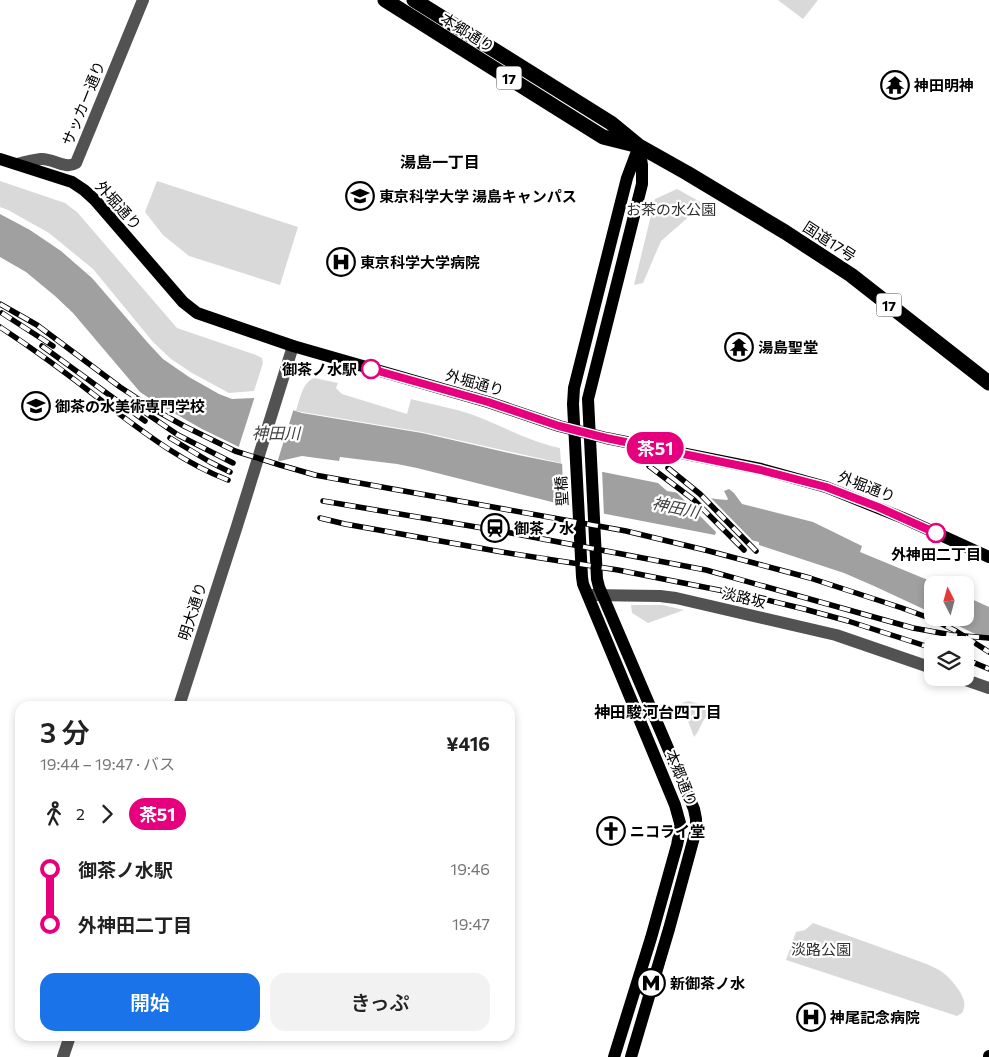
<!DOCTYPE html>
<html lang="ja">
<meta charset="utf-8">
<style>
body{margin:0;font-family:Commissioner,"Noto Sans JP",sans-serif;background:#f2f2f2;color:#222;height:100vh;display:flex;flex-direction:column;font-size:19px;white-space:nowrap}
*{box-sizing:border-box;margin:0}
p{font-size:16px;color:#767676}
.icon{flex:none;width:28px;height:28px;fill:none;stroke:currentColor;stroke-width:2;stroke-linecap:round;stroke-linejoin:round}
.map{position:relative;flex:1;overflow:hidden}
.sheet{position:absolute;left:15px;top:701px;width:500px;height:340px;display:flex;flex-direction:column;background:#fff;border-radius:15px;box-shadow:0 2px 8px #0003}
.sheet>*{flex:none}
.badge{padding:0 10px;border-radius:16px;font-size:18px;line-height:32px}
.needle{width:32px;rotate:354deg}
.buttons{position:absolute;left:924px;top:576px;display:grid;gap:10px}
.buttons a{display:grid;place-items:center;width:50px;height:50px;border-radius:10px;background:#fff;box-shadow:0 2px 8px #0003;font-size:25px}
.map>.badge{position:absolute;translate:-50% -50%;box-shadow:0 0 0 2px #fff}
.legs{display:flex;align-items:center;gap:8px;height:55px;padding:0 25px;font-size:16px}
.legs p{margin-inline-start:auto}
.headline{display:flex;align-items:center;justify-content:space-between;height:85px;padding:0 25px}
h1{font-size:28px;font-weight:600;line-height:38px}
.action{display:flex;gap:10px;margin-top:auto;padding:10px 25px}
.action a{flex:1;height:58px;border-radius:15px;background:#1a73e8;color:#fff;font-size:20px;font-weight:600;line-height:58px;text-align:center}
.action a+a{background:#f2f2f2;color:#222}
ul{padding:0 25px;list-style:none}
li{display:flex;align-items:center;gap:18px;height:55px;font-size:19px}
li i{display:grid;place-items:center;width:8px;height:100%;margin:0 6px;background:currentColor}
li i::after{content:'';width:12px;height:12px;margin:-6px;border:4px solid;border-radius:50%;background:#fff}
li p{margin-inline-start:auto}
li:first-child i{background:linear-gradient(#0000 50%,currentColor 0)}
li:last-child i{background:linear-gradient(currentColor 50%,#0000 0)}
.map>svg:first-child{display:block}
</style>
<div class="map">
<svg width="989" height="1057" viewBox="0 0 989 1057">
<rect width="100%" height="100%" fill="#fff"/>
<g fill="#d9d9d9">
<path d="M 778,0 L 818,0 L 803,19 Z"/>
<path d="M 0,181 L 65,203 L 77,212 L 177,328 L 256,355 L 262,358 L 263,363 L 254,391 L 229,393 L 192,373 L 171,359 L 153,342 L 93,269 L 49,233 L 8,210 L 0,207 Z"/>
<path d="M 157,181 L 298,227 L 280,285 L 189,256 L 163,235 L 145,212 Z"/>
<path d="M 677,189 L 704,204 L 698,216 L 692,214 L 661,241 L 643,283 L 634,285 L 655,199 Z"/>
<path d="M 314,378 L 338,383 L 336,388 L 342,394 L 407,414 L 411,399 C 434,405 459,409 481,418 C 508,429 532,442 560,448 L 561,463 L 422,432 L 296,411 C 300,399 302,383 314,378 Z"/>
<path d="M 631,605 L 662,605 L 684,610 L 648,623 L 632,613 Z"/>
<path d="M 688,701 L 711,707 L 711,712 C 700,721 702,728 694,737 L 682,705 L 683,705 L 682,703 Z"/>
<path d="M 813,923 L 924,963 C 929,965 934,967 939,970 C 949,976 961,990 964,1001 C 965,1005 964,1009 962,1013 L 957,1016 L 786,960 L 796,932 L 805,930 Z"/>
</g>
<g fill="#a0a0a0">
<path d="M 0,214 L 30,230 L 61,251 L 92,278 L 148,343 L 163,359 L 189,377 L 219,394 L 232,399 L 254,398 L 302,413 L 422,433 L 518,455 L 658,483 L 667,491 L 716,499 L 727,500 L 728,499 L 724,491 L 729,489 L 734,493 L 742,504 L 813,522 L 862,546 L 860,552 L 940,585 L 932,585 L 932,613 L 874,586 L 844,573 L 759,545 L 759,542 L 716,532 L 715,535 L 559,505 L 552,502 L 417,468 L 397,464 L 340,457 L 339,461 L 302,456 L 280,461 L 239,447 L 202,429 L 158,404 L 140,392 L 73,313 L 55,296 L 26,272 L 0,257 Z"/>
<path d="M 965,596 L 989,607 L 989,641 L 943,618 L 965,618 Z"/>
</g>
<g fill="#fff">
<path d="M 255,396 L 294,408 L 277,463 L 238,449 Z"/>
<path d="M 562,461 L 602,469 L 604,517 L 564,509 Z"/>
<path d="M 673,489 L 709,496 L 755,543 L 718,534 Z"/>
</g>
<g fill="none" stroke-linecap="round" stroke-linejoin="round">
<g stroke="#525252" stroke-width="12">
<path d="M 17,164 C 25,162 33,160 41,159 C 53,158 65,170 76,163 L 143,0"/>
<path d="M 588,595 L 660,596 L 676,598 L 836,635 L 932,668"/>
<path d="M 960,678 L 989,688"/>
<path d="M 179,706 L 237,526 L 293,346"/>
<path d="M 63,1057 L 70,1036"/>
</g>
<g stroke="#000" stroke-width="12">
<path d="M 0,159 L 72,182 L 84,190 L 95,200 L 183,302 L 197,313 L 293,346 L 488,402 L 559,426 L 606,438 L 761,469 L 826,487 L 903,518 L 989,557"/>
<path d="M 614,1057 L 651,938 L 677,845 L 679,835 L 680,823 L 675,805 L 583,584 L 582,577 L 573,404 L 574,388 L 627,178 L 639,146"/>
<path d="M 631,1057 L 669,929 L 696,830 L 696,819 L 694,809 L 599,587 L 597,579 L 588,399 L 642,184 L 642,165 L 639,146"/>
<path d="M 989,1057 L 989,1056"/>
</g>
<g stroke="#000" stroke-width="15">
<path d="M 385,0 L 603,137 L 635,145"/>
<path d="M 414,0 L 611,123 L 639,146 L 687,173 L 785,232 L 851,275 L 989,383"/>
</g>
<defs>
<g id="rail">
<path d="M 0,304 L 37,325 L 120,387 L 155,410 L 184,426 L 235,451 L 280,465 L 315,475 L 626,531 L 709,551 L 810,578 L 902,608 L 932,619 L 956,631 L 989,652"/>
<path d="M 2,313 L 53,346"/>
<path d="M 0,327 C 35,350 69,375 102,401 C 142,431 181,462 228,480"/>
<path d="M 42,346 L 145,421"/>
<path d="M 140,409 L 178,435 L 233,463"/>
<path d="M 170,438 L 210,462 L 230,472"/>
<path d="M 649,466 L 694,500 L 744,550"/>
<path d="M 668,468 L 700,494 L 756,551"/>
<path d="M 323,501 L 506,532 L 706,570 L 913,628 L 952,635 L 989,638"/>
<path d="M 320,518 L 345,524 L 502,552 L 618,570 L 759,598 L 804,609 L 848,621 L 932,648"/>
<path d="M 965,659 L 989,669"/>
</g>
</defs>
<use href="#rail" stroke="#000" stroke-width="5.5"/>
<use href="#rail" stroke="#fff" stroke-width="4" stroke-dasharray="11" stroke-linecap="butt"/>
</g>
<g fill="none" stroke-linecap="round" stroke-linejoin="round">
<defs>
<path id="line-1" d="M 371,369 L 488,402 L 559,426 L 606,438 L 761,470 L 826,487 L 878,507 L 936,533"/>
</defs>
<use href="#line-1" stroke="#fff" stroke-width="11"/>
<use href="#line-1" stroke="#e6007e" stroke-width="8"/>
</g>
<defs>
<symbol id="temple-ring" viewBox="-11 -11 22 22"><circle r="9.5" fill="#fff" stroke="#000" stroke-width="1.5"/><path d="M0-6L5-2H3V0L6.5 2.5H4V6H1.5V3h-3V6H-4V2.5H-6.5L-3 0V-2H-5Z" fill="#000"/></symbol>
<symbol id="university-ring" viewBox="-11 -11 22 22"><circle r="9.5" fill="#fff" stroke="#000" stroke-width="1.5"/><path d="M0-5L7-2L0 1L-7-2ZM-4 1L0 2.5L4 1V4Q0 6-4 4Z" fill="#000"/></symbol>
<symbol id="hospital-ring" viewBox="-11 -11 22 22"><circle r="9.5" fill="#fff" stroke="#000" stroke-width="1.5"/><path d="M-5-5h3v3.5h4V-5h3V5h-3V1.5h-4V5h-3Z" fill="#000"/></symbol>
<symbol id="station-ring" viewBox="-11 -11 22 22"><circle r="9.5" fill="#fff" stroke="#000" stroke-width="1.5"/><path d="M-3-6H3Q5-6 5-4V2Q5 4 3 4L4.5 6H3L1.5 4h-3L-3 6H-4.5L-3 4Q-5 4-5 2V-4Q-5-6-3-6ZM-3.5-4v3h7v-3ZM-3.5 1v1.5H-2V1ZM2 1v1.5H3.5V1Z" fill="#000"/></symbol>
<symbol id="church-ring" viewBox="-11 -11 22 22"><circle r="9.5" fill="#fff" stroke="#000" stroke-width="1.5"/><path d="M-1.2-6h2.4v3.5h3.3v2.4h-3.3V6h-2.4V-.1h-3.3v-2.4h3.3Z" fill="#000"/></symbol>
<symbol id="metro-ring" viewBox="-11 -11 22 22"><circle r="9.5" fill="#fff" stroke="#000" stroke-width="1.5"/><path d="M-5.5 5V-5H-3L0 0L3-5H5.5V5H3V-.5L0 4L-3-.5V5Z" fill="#000"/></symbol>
</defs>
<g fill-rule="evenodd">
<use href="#temple-ring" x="879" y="69" width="32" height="32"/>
<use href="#university-ring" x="344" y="180" width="32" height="32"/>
<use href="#hospital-ring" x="325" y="246" width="32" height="32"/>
<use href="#temple-ring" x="723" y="331" width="32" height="32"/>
<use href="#university-ring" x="20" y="390" width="32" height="32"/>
<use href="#station-ring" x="479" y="512" width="32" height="32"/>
<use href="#church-ring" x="595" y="815" width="32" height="32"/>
<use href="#metro-ring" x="635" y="967" width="32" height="32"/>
<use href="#hospital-ring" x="795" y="1001" width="32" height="32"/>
</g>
<g fill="#fff" stroke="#e6007e" stroke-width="2.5">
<circle cx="371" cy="369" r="9"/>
<circle cx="936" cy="533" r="9"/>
</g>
<g text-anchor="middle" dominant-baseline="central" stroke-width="4.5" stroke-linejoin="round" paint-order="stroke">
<g fill="#fff" stroke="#4c4c4c" stroke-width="1">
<rect x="496.5" y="66.5" width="25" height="23" rx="4"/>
<rect x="876.5" y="293.5" width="25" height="23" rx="4"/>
</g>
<g font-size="14" font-weight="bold" fill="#000">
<text x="509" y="78">17</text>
<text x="889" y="305">17</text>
</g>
<g font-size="15" fill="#000" stroke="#fff">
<text transform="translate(468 32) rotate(32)">本郷通り</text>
<text transform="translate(83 103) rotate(-68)">サッカー通り</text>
<text transform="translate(119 205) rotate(48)">外堀通り</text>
<text transform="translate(830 241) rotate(33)">国道17号</text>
<text transform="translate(475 382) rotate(16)">外堀通り</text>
<text transform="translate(867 486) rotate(21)">外堀通り</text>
<text transform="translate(561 491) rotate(-93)">聖橋</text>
<text transform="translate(744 597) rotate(13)">淡路坂</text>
<text transform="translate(192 611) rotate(-72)">明大通り</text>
<text transform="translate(682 778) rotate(68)">本郷通り</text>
</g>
<g font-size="15" font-weight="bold" fill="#000" stroke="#fff" text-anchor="start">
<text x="914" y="85">神田明神</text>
<text x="379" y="196">東京科学大学 湯島キャンパス</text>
<text x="360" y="262">東京科学大学病院</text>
<text x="758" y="347">湯島聖堂</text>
<text x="55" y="406">御茶の水美術専門学校</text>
<text x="514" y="528">御茶ノ水</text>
<text x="630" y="831">ニコライ堂</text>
<text x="670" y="983">新御茶ノ水</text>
<text x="830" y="1017">神尾記念病院</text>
</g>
<g font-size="15" fill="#303030" stroke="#fff">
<text x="671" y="209">お茶の水公園</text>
<text x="821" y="949">淡路公園</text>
</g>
<g font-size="15" font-weight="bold" fill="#000" stroke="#fff" text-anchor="end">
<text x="357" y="369">御茶ノ水駅</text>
<text x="936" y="554" text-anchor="middle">外神田二丁目</text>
</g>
<g font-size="16" font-weight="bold" fill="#000" stroke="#fff">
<text x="440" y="161">湯島一丁目</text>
<text x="658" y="711">神田駿河台四丁目</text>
</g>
<g font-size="16" font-style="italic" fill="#414141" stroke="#fff">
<text x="276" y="432">神田川</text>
<text transform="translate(676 507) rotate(12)">神田川</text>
</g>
</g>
</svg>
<div class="buttons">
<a><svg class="needle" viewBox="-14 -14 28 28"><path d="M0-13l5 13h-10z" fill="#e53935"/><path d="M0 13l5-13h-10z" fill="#767676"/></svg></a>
<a><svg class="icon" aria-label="layers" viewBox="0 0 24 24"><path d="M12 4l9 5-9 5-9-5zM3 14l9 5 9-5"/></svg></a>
</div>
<b class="badge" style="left:655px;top:448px;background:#e6007e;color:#fff">茶51</b>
<section class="sheet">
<div class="headline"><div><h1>3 分</h1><p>19:44 – 19:47 · バス</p></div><b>¥416</b></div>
<div class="legs"><svg class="icon" aria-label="walk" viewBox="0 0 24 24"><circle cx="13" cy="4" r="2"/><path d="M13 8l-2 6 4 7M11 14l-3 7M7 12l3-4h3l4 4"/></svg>2<svg class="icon" aria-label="forward" viewBox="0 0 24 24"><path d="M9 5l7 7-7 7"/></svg><b class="badge" style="background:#e6007e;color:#fff">茶51</b></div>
<ul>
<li><i style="color:#e6007e"></i><b>御茶ノ水駅</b><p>19:46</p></li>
<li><i style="color:#e6007e"></i><b>外神田二丁目</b><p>19:47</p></li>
</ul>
<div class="action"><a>開始</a><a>きっぷ</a></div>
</section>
</div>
